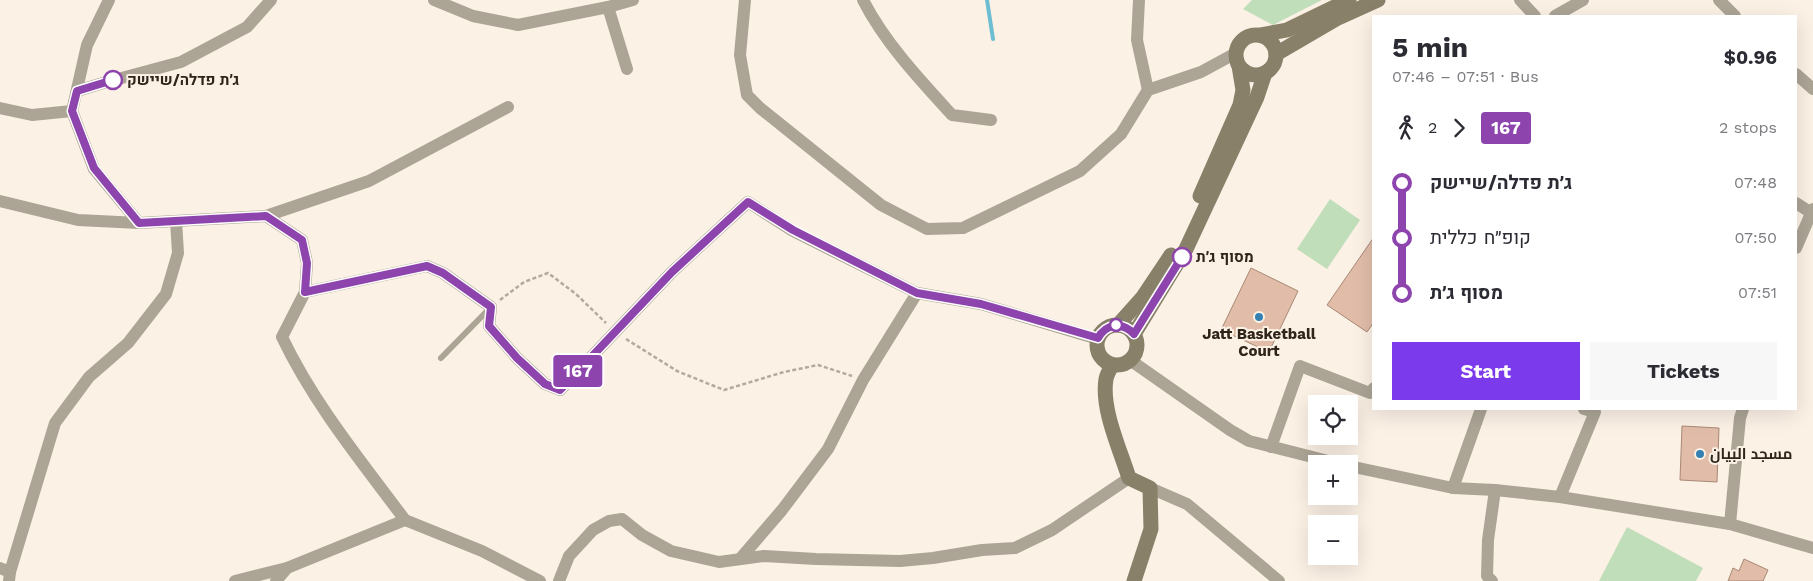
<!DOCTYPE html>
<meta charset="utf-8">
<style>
body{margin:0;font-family:"Work Sans",Cairo,Heebo,sans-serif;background:#f7f7f7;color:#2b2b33;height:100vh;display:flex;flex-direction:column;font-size:19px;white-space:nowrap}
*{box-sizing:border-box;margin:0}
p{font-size:16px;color:#7c7c81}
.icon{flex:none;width:28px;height:28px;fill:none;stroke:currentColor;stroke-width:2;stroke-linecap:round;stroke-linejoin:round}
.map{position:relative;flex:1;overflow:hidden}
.drawer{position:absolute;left:1372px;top:15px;width:425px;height:395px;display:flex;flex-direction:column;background:#fff;border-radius:0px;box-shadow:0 5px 20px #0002}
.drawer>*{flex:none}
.badge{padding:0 10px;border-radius:4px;font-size:18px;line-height:32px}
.buttons{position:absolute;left:1308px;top:395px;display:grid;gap:10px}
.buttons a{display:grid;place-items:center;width:50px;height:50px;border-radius:0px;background:#fff;box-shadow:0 5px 20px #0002;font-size:25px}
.map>.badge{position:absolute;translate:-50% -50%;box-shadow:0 0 0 2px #fff}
.legs{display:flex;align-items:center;gap:8px;height:55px;padding:0 20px;font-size:16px}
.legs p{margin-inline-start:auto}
.overview{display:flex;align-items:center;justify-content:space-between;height:85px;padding:0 20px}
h1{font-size:28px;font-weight:700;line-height:38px}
.cta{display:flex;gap:10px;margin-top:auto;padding:10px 20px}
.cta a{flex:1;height:58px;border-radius:0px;background:#7c3aed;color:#fff;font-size:20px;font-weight:700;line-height:58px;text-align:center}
.cta a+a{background:#f7f7f7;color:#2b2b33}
ul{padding:0 20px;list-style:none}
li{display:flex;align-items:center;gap:18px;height:55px;font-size:19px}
li i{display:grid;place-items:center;width:8px;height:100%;margin:0 6px;background:currentColor}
li i::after{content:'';width:12px;height:12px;margin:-6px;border:4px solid;border-radius:50%;background:#fff}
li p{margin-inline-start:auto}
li:first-child i{background:linear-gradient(#0000 50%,currentColor 0)}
li:last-child i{background:linear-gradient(currentColor 50%,#0000 0)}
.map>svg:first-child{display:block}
</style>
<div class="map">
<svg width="1813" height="581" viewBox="0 0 1813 581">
<rect width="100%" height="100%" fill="#fcf1e5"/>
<g fill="#c1deba">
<path d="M 1252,0 L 1322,0 L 1273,25 L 1243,9 Z"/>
<path d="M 1330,199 L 1360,220 L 1327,269 L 1297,249 Z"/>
<path d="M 1627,527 L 1703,568 L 1696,581 L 1599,581 Z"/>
</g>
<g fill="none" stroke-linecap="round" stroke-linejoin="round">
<path stroke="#6dbdd3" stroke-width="4" d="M 987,0 L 993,39"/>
</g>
<g fill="#e1bda9" stroke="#a98875">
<path d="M 1374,237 L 1374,322 L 1367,332 L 1327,305 Z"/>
<path d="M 1251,268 L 1298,291 L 1269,352 L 1221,330 Z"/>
<path d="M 1682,426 L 1719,428 L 1717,482 L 1680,480 Z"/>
<path d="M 1744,559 L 1768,570 L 1763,581 L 1728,581 L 1733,568 L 1739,571 Z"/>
</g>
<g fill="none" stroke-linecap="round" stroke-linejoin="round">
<g stroke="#b4a99d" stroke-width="2.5" stroke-dasharray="4 2.5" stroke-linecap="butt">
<path d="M 500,300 L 524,282 L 548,273 L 576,294 L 606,323"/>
<path d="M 626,339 L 677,371 L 724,390 L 784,372 L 818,365 L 852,376"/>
</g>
<path stroke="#aca596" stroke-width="6" d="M 441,358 L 489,309"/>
<g stroke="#aca596" stroke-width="12">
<path d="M 109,0 L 87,45 L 72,111 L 94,169 L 139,223"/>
<path d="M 434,0 L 473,16 L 518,25 L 608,7 L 627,69"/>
<path d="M 745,0 L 740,55 L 747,95 L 760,108 L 881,205 L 927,229 L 963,228 L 1080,171 L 1121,134 L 1148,90 L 1201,72 L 1236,53"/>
<path d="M 863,0 C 885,43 920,80 952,115 L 991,120"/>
<path d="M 1139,0 L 1137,40 L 1148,90"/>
<path d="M 1520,0 L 1535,16"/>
<path d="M 1719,0 L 1735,16"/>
<path d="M 608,7 L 633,0"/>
<path d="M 1555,16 L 1583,0"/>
<path d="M 1796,74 L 1813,89"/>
<path d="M 77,91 L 103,83 L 181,62 L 247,27 L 271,0"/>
<path d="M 0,108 L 32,115 L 72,111"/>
<path d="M 0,201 L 78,220 L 139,223 L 266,216 L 302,240 L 307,263 L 305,292 L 282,337 C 314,404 361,461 405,520 L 287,568 L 276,581"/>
<path d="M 1796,203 L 1813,214"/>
<path d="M 266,216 L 369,181 L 508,107"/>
<path d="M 1796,248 L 1813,209"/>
<path d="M 305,292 L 427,266 L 443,273 L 491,307 L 489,326 L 517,358 L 545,384 L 560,390 L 672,272 L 748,202 L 793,231 L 917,293 L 981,304 L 1098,339"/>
<path d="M 1130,360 L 1230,430 L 1249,441 L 1340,464"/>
<path d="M 1271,447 L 1300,366 L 1370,393 L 1374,388"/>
<path d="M 1349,466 L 1453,488 L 1495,490 L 1560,497 L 1730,524 L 1813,548"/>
<path d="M 1150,488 L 1187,504 L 1279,581"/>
<path d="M 1453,488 L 1481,409"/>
<path d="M 1560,497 L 1595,412 L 1584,409"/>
<path d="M 405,520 L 482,551 L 540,581"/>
<path d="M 1730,524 L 1740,418 L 1743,409"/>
<path d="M 740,559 L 782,510 L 828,449 L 863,380 L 917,293"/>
<path d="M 0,568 L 10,572 L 9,581"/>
<path d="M 10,572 L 55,423 L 89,377 L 128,343 L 166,294 L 178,253 L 176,221"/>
<path d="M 235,581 L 287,568"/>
<path d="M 559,581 L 569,556 L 593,530 L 609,521 L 622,519 L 642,535 L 671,551 L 719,562 L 764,556 L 816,559 L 900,561 L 933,558 L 982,550 L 1015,548 L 1052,530 L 1129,478"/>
<path d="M 1492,581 L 1487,576 L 1488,540 L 1495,490"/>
</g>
<g stroke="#89806a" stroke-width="15">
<path d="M 1260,35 L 1287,30 L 1349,0"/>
<circle cx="1256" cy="55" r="20"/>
<path d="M 1276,54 L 1336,19 L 1378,0"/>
<path d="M 1200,196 L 1240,105 L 1243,90 L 1239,66"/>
<path d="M 1118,325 L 1143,297 L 1171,255"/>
<circle cx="1117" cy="345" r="20"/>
<path d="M 1134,334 L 1186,249 L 1257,97 L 1265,73"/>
<path d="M 1112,365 C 1110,369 1107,374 1106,379 C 1101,409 1120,449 1129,478 L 1150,488 L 1151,529 L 1134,581"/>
</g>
</g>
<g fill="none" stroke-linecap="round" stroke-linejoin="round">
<defs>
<path id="line-1" d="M 113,80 L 77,91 L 72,111 L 94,168 L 139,223 L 266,216 L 302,240 L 307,263 L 305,292 L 427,266 L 443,273 L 491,307 L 489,326 L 517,358 L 545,384 L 560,390 L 672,272 L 748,202 L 793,230 L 917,293 L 981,304 L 1098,338 C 1106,324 1122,321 1134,334 L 1182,257"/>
</defs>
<use href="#line-1" stroke="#fff" stroke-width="11"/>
<use href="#line-1" stroke="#8e44ad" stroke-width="8"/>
</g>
<g fill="#fff" stroke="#8e44ad" stroke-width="2.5">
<circle cx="113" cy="80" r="9"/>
<circle cx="1182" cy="257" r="9"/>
<circle cx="1116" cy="325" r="6"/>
</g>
<g fill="#3480b3" stroke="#fcf1e5" stroke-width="2">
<circle cx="1259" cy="317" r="5"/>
<circle cx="1700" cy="454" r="5"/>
</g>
<g text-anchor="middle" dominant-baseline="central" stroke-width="4" stroke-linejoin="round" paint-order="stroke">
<g font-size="15" font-weight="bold" fill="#2f251a" stroke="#fcf1e5" text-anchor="start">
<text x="127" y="80">ג׳ת פדלה/שיישק</text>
<text x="1196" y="257">מסוף ג׳ת</text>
</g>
<g font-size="15" font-weight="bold" fill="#2f251a" stroke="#fcf1e5">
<text x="1259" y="334">Jatt Basketball<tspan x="1259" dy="17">Court</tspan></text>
<text x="1710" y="454" text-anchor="start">مسجد البيان</text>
</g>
</g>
</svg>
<div class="buttons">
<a><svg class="icon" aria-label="locate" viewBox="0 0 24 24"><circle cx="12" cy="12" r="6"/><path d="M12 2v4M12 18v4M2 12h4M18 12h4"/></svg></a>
<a>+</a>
<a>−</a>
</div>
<b class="badge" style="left:578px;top:371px;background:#8e44ad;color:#fff">167</b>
<section class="drawer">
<div class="overview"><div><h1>5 min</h1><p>07:46 – 07:51 · Bus</p></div><b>$0.96</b></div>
<div class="legs"><svg class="icon" aria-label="walk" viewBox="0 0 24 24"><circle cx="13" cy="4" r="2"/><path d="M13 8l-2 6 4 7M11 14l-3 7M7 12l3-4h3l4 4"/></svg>2<svg class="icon" aria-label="forward" viewBox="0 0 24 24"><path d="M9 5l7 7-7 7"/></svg><b class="badge" style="background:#8e44ad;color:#fff">167</b><p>2 stops</p></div>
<ul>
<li><i style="color:#8e44ad"></i><b>ג׳ת פדלה/שיישק</b><p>07:48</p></li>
<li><i style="color:#8e44ad"></i><span>קופ״ח כללית</span><p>07:50</p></li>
<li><i style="color:#8e44ad"></i><b>מסוף ג׳ת</b><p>07:51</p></li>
</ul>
<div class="cta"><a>Start</a><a>Tickets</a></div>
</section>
</div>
